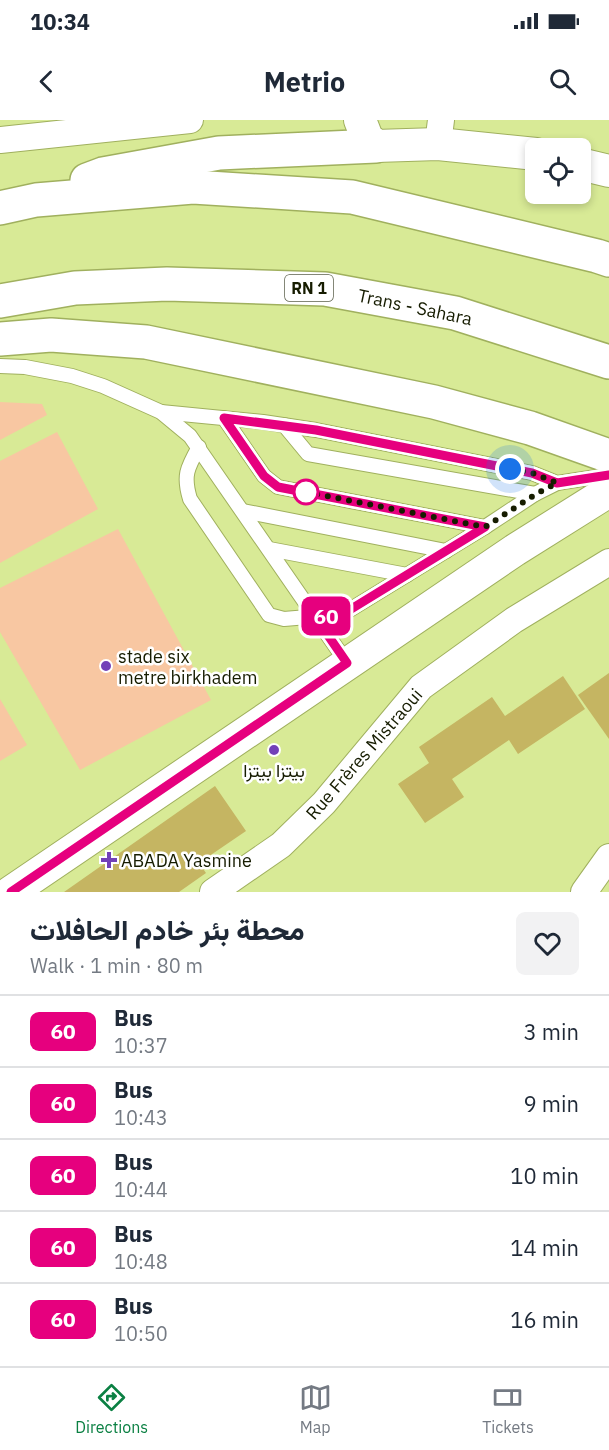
<!DOCTYPE html>
<meta charset="utf-8">
<style>
body{margin:0;font-family:"IBM Plex Sans",Vazirmatn,sans-serif;background:#f2f2f3;color:#1f2937;height:100vh;display:flex;flex-direction:column;font-size:22px;white-space:nowrap}
*{box-sizing:border-box;margin:0}
p{font-size:20px;color:#747a83}
.icon{flex:none;width:33px;height:33px;fill:none;stroke:currentColor;stroke-width:2;stroke-linecap:round;stroke-linejoin:round}
.map{position:relative;height:772px;overflow:hidden}
.details{display:flex;flex-direction:column;background:#fff;flex:1}
.details>*{flex:none}
.badge{padding:0 12px;border-radius:9px;font-size:21px;line-height:39px}
.controls{position:absolute;left:525px;top:18px;display:grid;gap:12px}
.controls a{display:grid;place-items:center;width:66px;height:66px;border-radius:9px;background:#fff;box-shadow:0 3px 9px #0003;font-size:30px}
.you{position:absolute;width:30px;height:30px;margin:-15px;border:4px solid #fff;border-radius:50%;background:#1a73e8;box-shadow:0 0 0 9px #1a73e833}
.map>.badge{position:absolute;translate:-50% -50%;box-shadow:0 0 0 3px #fff}
.round{display:grid;place-items:center;flex:none;width:63px;height:63px;border-radius:9px;background:#f2f2f3}
.headline{display:flex;align-items:center;justify-content:space-between;height:102px;padding:0 30px}
h1{font-size:28px;font-weight:800;line-height:45px}
ul{padding:0;list-style:none}
li{display:flex;align-items:center;gap:18px;height:72px;padding:0 30px;border-top:2px solid #e0e1e3}
li div{flex:1}
li b{display:block;font-size:22px}
li em{font-style:normal}
li .badge{min-width:66px;font-weight:700;text-align:center}
.status{display:flex;justify-content:space-between;align-items:center;height:42px;padding:0 30px;background:#fff;direction:ltr}
.status svg{height:16px;fill:currentColor}
header{display:flex;justify-content:space-between;align-items:center;height:78px;padding:0 30px;background:#fff;font-size:27px;font-weight:800}
.dock{display:flex;justify-content:space-around;align-items:center;height:84px;border-top:2px solid #e0e1e3;background:#fff;font-size:16px;color:#747a83}
.dock a{display:grid;justify-items:center;gap:3px}
.dock .current{color:#0b8043}
.map>svg:first-child{display:block}
</style>
<div class="status"><b>10:34</b><svg viewBox="0 0 49 12"><path d="M0 12V9h3v3zM5 12V6h3v6zM10 12V3h3v9zM15 12V0h3v12zM26 1h20v11H26zM47 4h2v5h-2z"/></svg></div>
<header><svg class="icon" aria-label="back" viewBox="0 0 24 24"><path d="M15 5l-7 7 7 7"/></svg>Metrio<svg class="icon" aria-label="search" viewBox="0 0 24 24"><circle cx="10" cy="10" r="6"/><path d="M15 15l6 6"/></svg></header>
<div class="map">
<svg width="609" height="772" viewBox="0 0 609 772">
<rect width="100%" height="100%" fill="#d8ea96"/>
<g fill="#f8c7a2">
<path d="M 0,282 L 42,284 L 47,295 L 0,320 Z"/>
<path d="M 57,312 L 98,389 L 0,443 L 0,341 Z"/>
<path d="M 118,409 L 211,580 L 80,650 L 0,512 L 0,468 Z"/>
<path d="M 0,579 L 27,625 L 0,641 Z"/>
</g>
<g fill="#c5b562">
<path d="M 609,553 L 609,619 L 578,575 Z"/>
<path d="M 563,556 L 585,589 L 518,634 L 509,620 L 452,659 L 464,677 L 425,703 L 398,664 L 429,643 L 419,627 L 492,577 L 505,596 Z"/>
<path d="M 215,666 L 246,711 L 199,743 L 206,753 L 179,772 L 64,772 Z"/>
</g>
<g fill="none" stroke-linecap="round" stroke-linejoin="round">
<defs>
<g id="service">
<path d="M 0,246 L 25,247 L 72,256 L 103,266 L 161,292 L 190,316 L 347,543"/>
<path d="M 161,292 L 263,302 L 316,310 L 532,353 L 557,363 L 609,355"/>
<path d="M 224,298 L 264,356 L 278,367 L 485,407"/>
<path d="M 284,305 L 308,334 L 535,374"/>
<path d="M 199,327 C 187,348 183,356 190,379 L 269,495 L 284,499 L 343,494 L 485,407 L 535,374 L 557,363"/>
<path d="M 243,391 L 446,431"/>
<path d="M 269,429 L 407,455"/>
</g>
<g id="minor">
<path d="M 0,20 L 190,0"/>
<path d="M 438,24 L 441,0"/>
<path d="M 213,772 L 281,725 L 324,683 L 421,567 L 514,500 L 609,442"/>
<path d="M 584,772 L 609,737"/>
</g>
<g id="tertiary">
<path d="M 360,0 L 367,18 L 376,26 L 438,24 L 536,34"/>
<path d="M 580,44 L 609,51"/>
<path d="M 11,772 L 515,430 L 609,371"/>
</g>
<g id="trunk">
<path d="M 87,60 L 103,54 L 219,33 L 376,26"/>
<path d="M 0,88 L 36,80 L 193,67 L 352,77 L 597,136 L 609,140"/>
<path d="M 0,181 L 75,168 L 167,164 L 325,169 L 455,193 L 609,242"/>
<path d="M 0,219 L 51,215 L 146,222 L 434,282 L 530,308 L 609,336"/>
</g>
</defs>
<use href="#service" stroke="#a0b05e" stroke-width="16"/>
<use href="#minor" stroke="#a0b05e" stroke-width="28"/>
<use href="#tertiary" stroke="#a0b05e" stroke-width="34"/>
<use href="#trunk" stroke="#a0b05e" stroke-width="36"/>
<use href="#service" stroke="#fff" stroke-width="14"/>
<use href="#minor" stroke="#fff" stroke-width="26"/>
<use href="#tertiary" stroke="#fff" stroke-width="32"/>
<use href="#trunk" stroke="#fff" stroke-width="33"/>
</g>
<g fill="none" stroke-linecap="round" stroke-linejoin="round">
<defs>
<path id="line" d="M 11,772 L 347,543 L 316,498 L 343,494 L 485,407 L 278,367 L 264,356 L 224,298 L 316,310 L 532,353 L 557,363 L 609,355"/>
</defs>
<use href="#line" stroke="#fff" stroke-width="14"/>
<use href="#line" stroke="#e6007e" stroke-width="9"/>
<path stroke="#161c00" stroke-width="6" stroke-dasharray="0 10.8" d="M 306,372 L 301,371 L 485,407 L 536,374 L 557,363 L 532,353 L 510,349"/>
</g>
<circle fill="#fff" stroke="#e6007e" stroke-width="3" cx="306" cy="372" r="12"/>
<g fill="#7241b8" stroke="#fff" stroke-width="2">
<circle cx="106" cy="546" r="6"/>
<circle cx="274" cy="630" r="6"/>
<path d="M106 731h6v6h6v6h-6v6h-6v-6h-6v-6h6z"/>
</g>
<g text-anchor="middle" dominant-baseline="central" stroke-width="5" stroke-linejoin="round" paint-order="stroke">
<rect fill="#fff" stroke="#5c604c" stroke-width="1.5" x="285" y="155" width="48" height="26" rx="4.5"/>
<g font-size="16" font-weight="bold" fill="#161c00">
<text x="309" y="168">RN 1</text>
</g>
<g font-size="18" fill="#161c00" stroke="#fff">
<text transform="translate(415 187) rotate(12)">Trans - Sahara</text>
<text transform="translate(364 634) rotate(-49)">Rue Frères Mistraoui</text>
</g>
<g font-size="18" fill="#161c00" stroke="#fff" text-anchor="start">
<text x="118" y="536">stade six<tspan x="118" dy="21">metre birkhadem</tspan></text>
<text x="274" y="650" text-anchor="middle">بيتزا بيتزا</text>
<text x="121" y="740">ABADA Yasmine</text>
</g>
</g>
</svg>
<div class="controls">
<a><svg class="icon" aria-label="locate" viewBox="0 0 24 24"><circle cx="12" cy="12" r="6"/><path d="M12 2v4M12 18v4M2 12h4M18 12h4"/></svg></a>
</div>
<div class="you" style="left:510px;top:349px"></div>
<b class="badge" style="left:326px;top:496px;background:#e6007e;color:#fff">60</b>
</div>
<section class="details">
<div class="headline"><div><h1>محطة بئر خادم الحافلات</h1><p>Walk · 1 min · 80 m</p></div><a class="round"><svg class="icon" aria-label="heart" viewBox="0 0 24 24"><path d="M12 20l-8-8c-3-5 5-10 8-4 3-6 11-1 8 4z"/></svg></a></div>
<ul>
<li><span class="badge" style="background:#e6007e;color:#fff">60</span><div><b>Bus</b><p>10:37</p></div><em>3 min</em></li>
<li><span class="badge" style="background:#e6007e;color:#fff">60</span><div><b>Bus</b><p>10:43</p></div><em>9 min</em></li>
<li><span class="badge" style="background:#e6007e;color:#fff">60</span><div><b>Bus</b><p>10:44</p></div><em>10 min</em></li>
<li><span class="badge" style="background:#e6007e;color:#fff">60</span><div><b>Bus</b><p>10:48</p></div><em>14 min</em></li>
<li><span class="badge" style="background:#e6007e;color:#fff">60</span><div><b>Bus</b><p>10:50</p></div><em>16 min</em></li>
</ul>
</section>
<nav class="dock">
<a class="current"><svg class="icon" aria-label="directions" viewBox="0 0 24 24"><path d="M12 3l9 9-9 9-9-9zM9 14v-3h6M13 9l2 2-2 2"/></svg>Directions</a>
<a><svg class="icon" aria-label="map" viewBox="0 0 24 24"><path d="M3 6l6-2 6 2 6-2v14l-6 2-6-2-6 2zM9 4v14M15 6v14"/></svg>Map</a>
<a><svg class="icon" aria-label="tickets" viewBox="0 0 24 24"><path d="M3 7h18v10H3zM15 7v10"/></svg>Tickets</a>
</nav>
